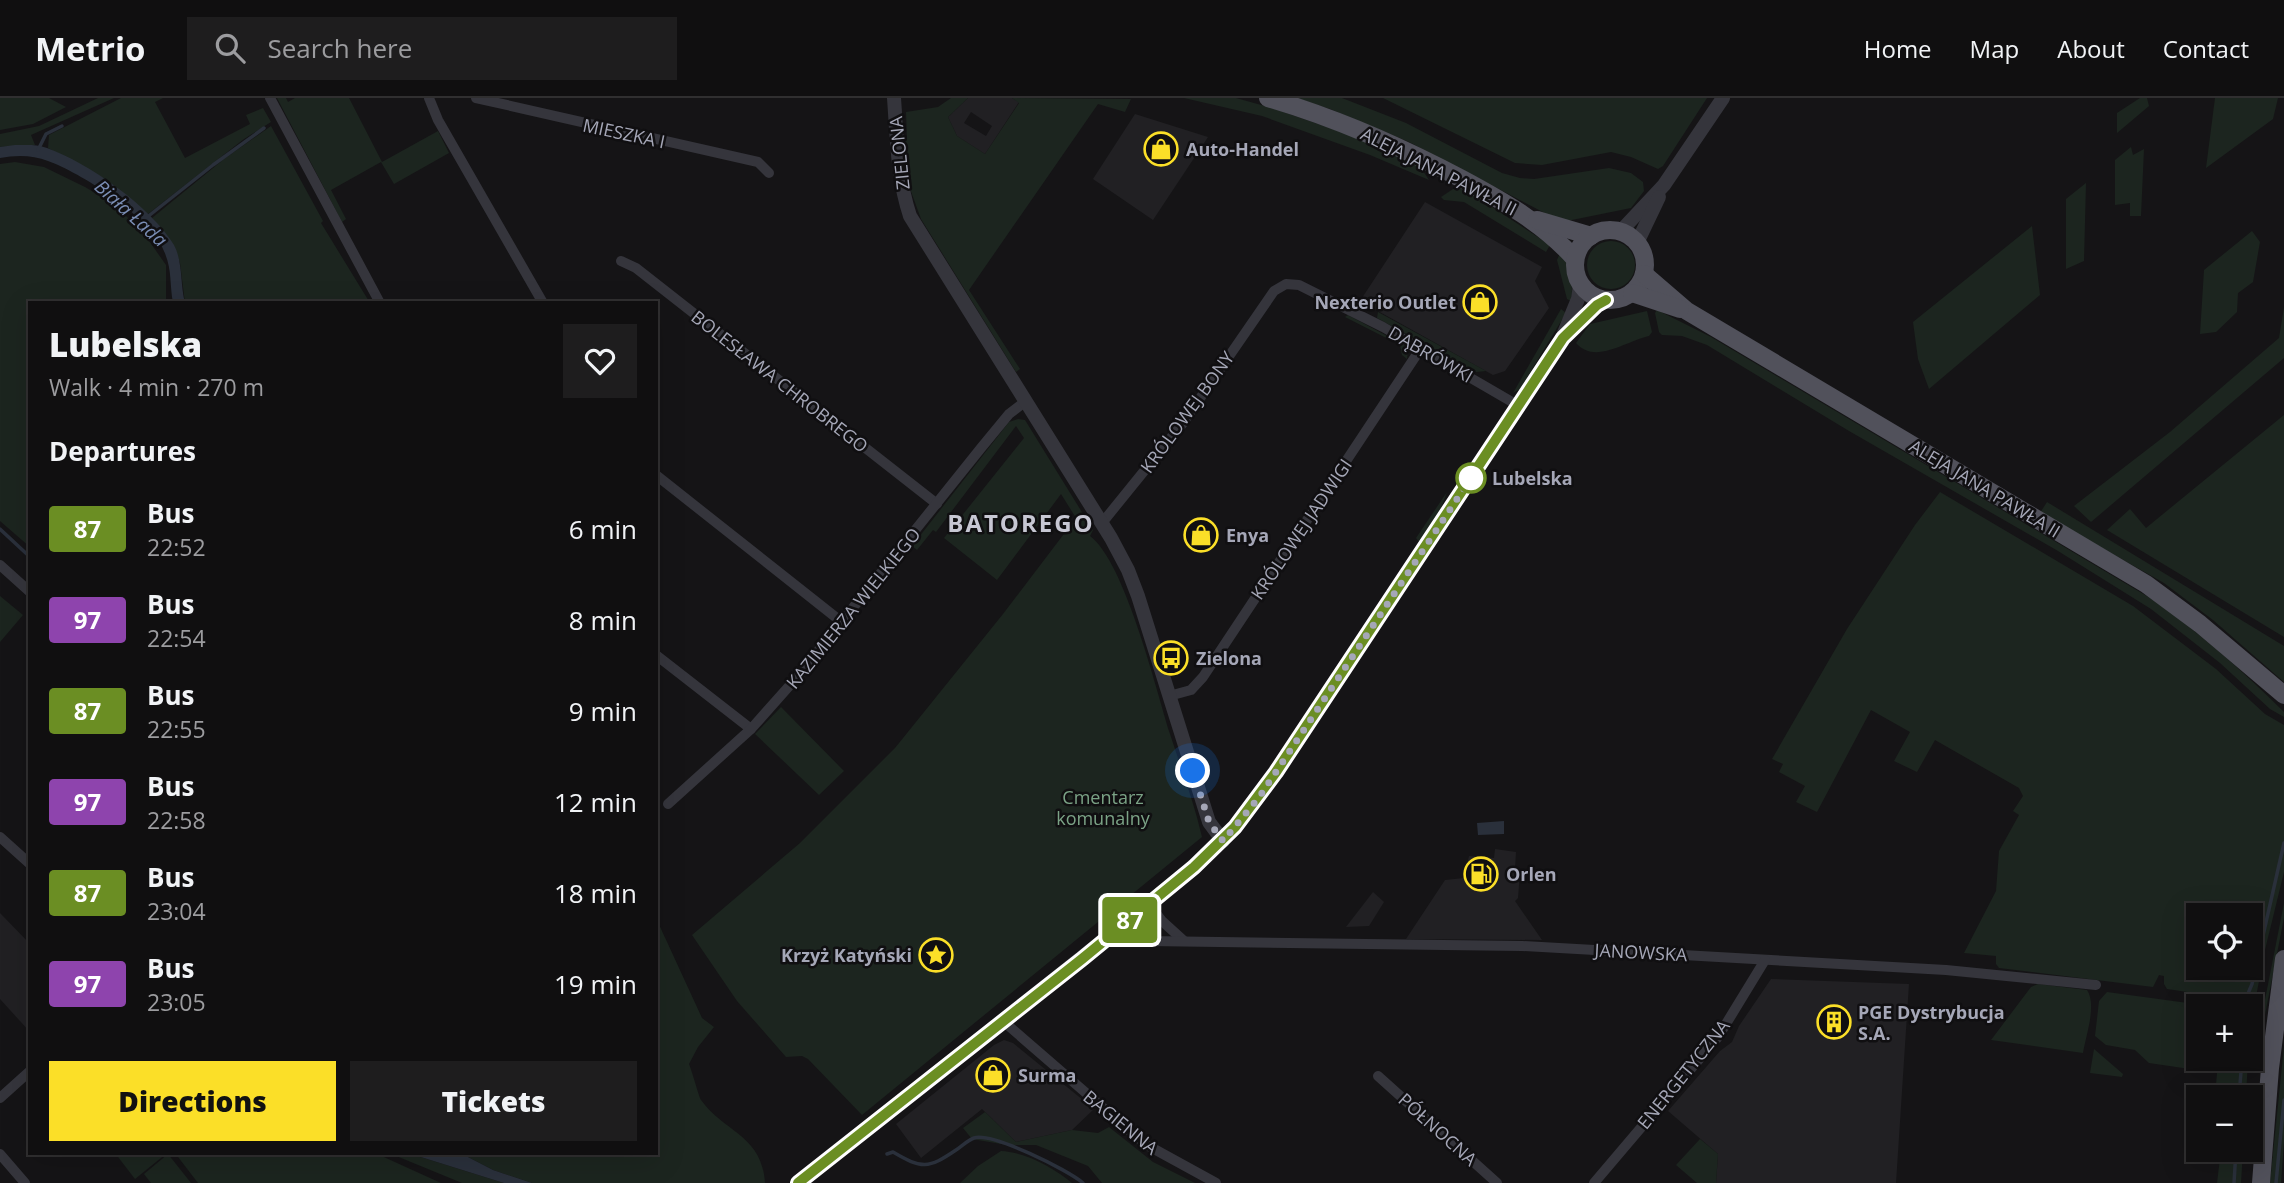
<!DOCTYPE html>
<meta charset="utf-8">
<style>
body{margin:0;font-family:"Open Sans",sans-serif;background:#1e1d1e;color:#f1f3f6;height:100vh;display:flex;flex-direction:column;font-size:26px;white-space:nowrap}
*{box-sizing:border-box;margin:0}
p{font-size:23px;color:#9c9c9f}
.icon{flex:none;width:38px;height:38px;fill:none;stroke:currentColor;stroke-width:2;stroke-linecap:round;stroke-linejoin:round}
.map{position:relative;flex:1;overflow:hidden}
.panel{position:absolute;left:28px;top:203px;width:630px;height:854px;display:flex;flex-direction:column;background:#100f10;border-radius:0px;box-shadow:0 7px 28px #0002,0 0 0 2px #302f30}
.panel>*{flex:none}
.badge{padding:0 14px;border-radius:5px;font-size:24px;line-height:46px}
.fabs{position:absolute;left:2186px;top:805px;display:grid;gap:14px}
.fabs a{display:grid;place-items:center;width:77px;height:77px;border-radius:0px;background:#100f10;box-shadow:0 7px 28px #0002,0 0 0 2px #302f30;font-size:35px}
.you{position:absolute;width:35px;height:35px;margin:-18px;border:5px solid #fff;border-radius:50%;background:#1a73e8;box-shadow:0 0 0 10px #1a73e833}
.map>.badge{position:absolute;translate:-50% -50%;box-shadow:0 0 0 4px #fff}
h2{padding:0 21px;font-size:26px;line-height:63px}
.round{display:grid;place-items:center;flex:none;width:74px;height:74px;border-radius:0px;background:#1e1d1e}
.headline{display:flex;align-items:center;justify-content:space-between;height:119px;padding:0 21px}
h1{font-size:33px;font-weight:800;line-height:52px}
.button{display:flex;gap:14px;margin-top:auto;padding:14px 21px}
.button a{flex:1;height:80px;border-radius:0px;background:#fbdf28;color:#111;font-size:28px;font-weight:800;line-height:80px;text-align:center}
.button a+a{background:#1e1d1e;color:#f1f3f6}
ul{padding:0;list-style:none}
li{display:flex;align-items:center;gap:21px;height:91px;padding:0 21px}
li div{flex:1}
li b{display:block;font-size:26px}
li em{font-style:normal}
li .badge{min-width:77px;font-weight:700;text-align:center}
header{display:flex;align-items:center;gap:42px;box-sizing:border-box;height:98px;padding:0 35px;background:#100f10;border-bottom:2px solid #302f30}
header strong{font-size:33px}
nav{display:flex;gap:38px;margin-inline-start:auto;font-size:24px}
.search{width:490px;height:63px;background:#1e1d1e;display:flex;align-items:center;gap:18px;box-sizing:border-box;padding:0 24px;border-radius:0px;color:#9c9c9f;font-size:26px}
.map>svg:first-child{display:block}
</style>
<header>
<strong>Metrio</strong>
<div class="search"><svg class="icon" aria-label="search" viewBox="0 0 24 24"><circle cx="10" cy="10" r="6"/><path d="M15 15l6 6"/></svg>Search here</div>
<nav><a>Home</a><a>Map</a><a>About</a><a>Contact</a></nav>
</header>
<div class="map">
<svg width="2284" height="1085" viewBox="0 0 2284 1085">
<rect width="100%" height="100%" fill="#151416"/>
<g fill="#212023" fill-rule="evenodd">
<path d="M 968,0 L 1012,0 L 1019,4 L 985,56 L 957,38 L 948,19 ZM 971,14 L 992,28 L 986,38 L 964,25 Z"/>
<path d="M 1135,16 L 1208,39 L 1153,122 L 1093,81 Z"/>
<path d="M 1425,104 L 1542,169 L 1535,183 L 1549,210 L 1505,273 L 1493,277 L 1360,203 Z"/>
<path d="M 1495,751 L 1516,754 L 1515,771 L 1520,775 L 1518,800 L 1515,803 L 1542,842 L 1406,841 L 1445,782 L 1464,780 L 1469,758 L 1494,760 Z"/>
<path d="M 1373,794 L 1384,804 L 1369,828 L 1346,829 Z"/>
<path d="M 0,815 L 30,846 L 30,934 L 0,901 Z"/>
<path d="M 1771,881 L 1909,886 L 1896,1085 L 1716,1085 L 1718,1056 L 1668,1013 L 1720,953 L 1732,944 L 1739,928 Z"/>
<path d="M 1004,942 L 1013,945 L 1094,1011 L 1072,1032 L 1016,1044 L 982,1011 L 921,1060 L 896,1026 L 994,947 Z"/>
</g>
<g fill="#1c251f" fill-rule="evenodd">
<path d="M 0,0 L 49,0 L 66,9 L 33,26 L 0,32 Z"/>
<path d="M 98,0 L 114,0 L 31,37 L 35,47 L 0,49 L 0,36 L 39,28 Z"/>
<path d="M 121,0 L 163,0 L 155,4 L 185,60 L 250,26 L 246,17 L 263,10 L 271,24 L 244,41 L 148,116 L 124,96 L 48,50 L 49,37 Z"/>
<path d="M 277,0 L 286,0 L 288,4 L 295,0 L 349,0 L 382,64 L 438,33 L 449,55 L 394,86 L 381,64 L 331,92 L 346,121 L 342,124 Z"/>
<path d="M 951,0 L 968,0 L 948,19 L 957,38 L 985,56 L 1019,5 L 1012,0 L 1131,1 L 1125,14 L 1098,6 L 969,192 L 1020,271 L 1016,274 L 921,121 L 908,85 L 903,43 L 907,42 L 906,14 L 938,9 Z"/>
<path d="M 1184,0 L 1236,0 L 1272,10 L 1344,35 L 1419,67 L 1429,82 L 1370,57 L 1262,18 Z"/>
<path d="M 1296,0 L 1342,0 L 1406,25 L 1502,75 L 1520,80 L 1534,81 L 1609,70 L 1631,75 L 1643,84 L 1644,93 L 1631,110 L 1562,124 L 1409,44 L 1330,11 Z"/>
<path d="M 1383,0 L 1707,0 L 1663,68 L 1658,71 L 1631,59 L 1611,54 L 1542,67 L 1515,65 Z"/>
<path d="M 2140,0 L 2147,0 L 2149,8 L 2117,35 L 2117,15 Z"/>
<path d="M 2215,0 L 2278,0 L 2273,21 L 2206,70 Z"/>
<path d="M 271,28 L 323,123 L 321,125 L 370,205 L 185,205 L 180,165 L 174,148 L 152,120 L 224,61 Z"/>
<path d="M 2131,49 L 2133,57 L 2144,51 L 2141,118 L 2130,118 L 2130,105 L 2115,107 L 2115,62 Z"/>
<path d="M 15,64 L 44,69 L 85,89 L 112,105 L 142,133 L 166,167 L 166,205 L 30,205 L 30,449 L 0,423 L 0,66 Z"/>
<path d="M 2086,85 L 2084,163 L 2066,171 L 2066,101 Z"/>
<path d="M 1463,90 L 1550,147 L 1546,154 L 1464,104 L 1444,102 L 1441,99 L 1453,91 Z"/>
<path d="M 2032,128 L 2040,197 L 1929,291 L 1918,261 L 1913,224 Z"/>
<path d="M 2252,133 L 2260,144 L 2253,184 L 2238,195 L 2237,214 L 2216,234 L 2200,236 L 2204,172 Z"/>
<circle cx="1611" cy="167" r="24"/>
<path d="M 1561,153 C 1570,166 1574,187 1571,203 L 1567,201 L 1557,162 Z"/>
<path d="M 2284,209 L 2284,260 L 2091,424 L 2074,408 L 2170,334 L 2279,240 Z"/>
<path d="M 1561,211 L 1566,215 L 1520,291 L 1513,295 Z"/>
<path d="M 1657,212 L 1711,239 L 2150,500 C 2199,534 2242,572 2284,614 L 2284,619 L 2270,611 L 2220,565 L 2151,511 L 2058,453 L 1849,333 L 1707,247 L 1682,238 L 1662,237 L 1659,234 L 1655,215 Z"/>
<path d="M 1647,213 L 1652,234 L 1649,238 C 1626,243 1595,267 1576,245 L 1590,226 Z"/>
<path d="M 1378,214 L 1486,273 L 1476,274 L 1377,220 Z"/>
<path d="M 1348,217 L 1404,247 L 1408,253 L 1407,261 L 1402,257 L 1400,247 L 1345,219 Z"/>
<path d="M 2284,317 L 2284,539 L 2107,432 L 2130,411 L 2146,430 Z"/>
<path d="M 1018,321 L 1025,322 L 1093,432 L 1090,438 C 1125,464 1156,591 1170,636 C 1181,670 1194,704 1202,739 L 862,1017 L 808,961 L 802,958 L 786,959 L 737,903 L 692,837 L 800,745 L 895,650 L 1003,516 L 1076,420 L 1061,396 L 997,482 L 944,440 L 1024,340 L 1016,328 L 936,434 L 933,432 L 917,452 L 912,448 L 1009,324 Z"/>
<path d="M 1447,394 L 1438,418 L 1420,445 L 1416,440 Z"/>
<path d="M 1940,394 L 2133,508 L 2216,571 L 2265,616 L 2284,627 L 2284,774 L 2265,852 L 2255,904 L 2167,891 L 2164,886 L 2164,878 L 2159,877 L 2153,889 L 1999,870 L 1996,866 L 1996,858 L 1964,855 L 1996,793 L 1999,753 L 2019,717 L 2013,713 L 2023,698 L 2019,690 L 1935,642 L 1917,674 L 1894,663 L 1910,634 L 1871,612 L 1817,714 L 1796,704 L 1805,688 L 1779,674 L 1783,666 L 1772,661 L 1847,531 L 1915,427 ZM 2198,817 L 2250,817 L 2250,870 L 2198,870 Z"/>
<path d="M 2047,404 L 2284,548 L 2284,584 L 2213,522 L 2164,485 L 2040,415 Z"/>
<path d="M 0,498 L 23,517 L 0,544 Z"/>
<path d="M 781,609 L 844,673 L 819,697 L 755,636 Z"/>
<path d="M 2284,805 L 2284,820 L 2262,932 L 2259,932 Z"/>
<path d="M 656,820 L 702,920 L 714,929 L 698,949 L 689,966 C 692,973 699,999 701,1002 C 725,1035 762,1037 765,1085 L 532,1085 L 493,1072 L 466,1058 L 455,1059 L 443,1055 L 656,1055 Z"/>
<path d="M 2038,886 L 2087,892 C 2097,907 2086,937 2083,955 L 1991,942 L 2031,889 Z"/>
<path d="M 2107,894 L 2210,908 L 2198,908 L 2198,961 L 2248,961 L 2246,999 L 2215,999 L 2217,975 L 2149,965 L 2135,952 L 2106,947 L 2095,938 L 2099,903 Z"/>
<path d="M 2284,948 L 2284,1044 L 2281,1085 L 2270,1085 Z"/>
<path d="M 2094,951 L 2123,976 L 2122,979 L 2090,975 Z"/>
<path d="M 985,1014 L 1016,1044 L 1072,1032 L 1098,1035 L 1109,1029 L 1153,1064 L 1195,1085 L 1102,1085 L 1088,1068 L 1036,1047 L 1007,1047 L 972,1041 L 963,1030 Z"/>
<path d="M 1700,1041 L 1718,1056 L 1716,1085 L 1697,1085 L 1676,1067 Z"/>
<path d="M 2221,1052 L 2243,1052 L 2241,1085 L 2217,1085 Z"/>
<path d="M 1001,1053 C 1025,1054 1054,1070 1072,1085 L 960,1085 L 978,1068 Z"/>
<path d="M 115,1055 L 167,1055 L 135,1081 Z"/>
<path d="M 175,1055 L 375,1055 L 441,1085 L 198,1085 Z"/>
<path d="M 389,1055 L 408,1055 L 504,1085 L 462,1085 Z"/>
<path d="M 168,1056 L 191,1085 L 151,1085 L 144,1076 Z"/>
</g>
<g fill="#2a303b">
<path d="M 15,47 C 26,47 37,46 47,50 C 89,65 151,109 174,147 C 183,164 180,186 185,205 L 173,205 C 169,183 173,169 161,147 C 145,116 81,75 48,63 C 33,57 16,57 0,60 L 0,49 Z"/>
<path d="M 1504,723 L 1504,736 L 1478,737 L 1477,725 Z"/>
<path d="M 408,1055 L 466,1058 L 493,1072 L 532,1085 L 504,1085 Z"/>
</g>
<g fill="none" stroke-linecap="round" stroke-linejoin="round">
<g stroke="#2a303b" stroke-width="3.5">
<path d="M 38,52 L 46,36 L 62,28"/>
<path d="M 146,120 L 213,67 L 264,30"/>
<path d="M 0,431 L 30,459"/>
<path d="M 2247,898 L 2252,886 L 2284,745"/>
<path d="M 2239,999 L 2242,961"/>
<path d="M 887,1056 L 893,1054 C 922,1071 928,1071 956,1052 C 962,1048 968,1042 974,1040 C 992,1034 1068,1072 1083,1085"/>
<path d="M 2234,1085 L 2236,1052"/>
<path d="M 2276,1085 L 2284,1002"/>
</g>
<g stroke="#35353c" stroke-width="10">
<path d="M 270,0 L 380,205"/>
<path d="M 429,0 L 438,22 L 543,205"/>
<path d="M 476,0 L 758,64 L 769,75"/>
<path d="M 621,163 L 636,170 L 937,406"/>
<path d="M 656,377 L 843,525"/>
<path d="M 1102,425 L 1183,325 L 1274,193 L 1286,186 L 1299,187 L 1383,229 L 1519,308"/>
<path d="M 0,467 L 30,494"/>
<path d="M 656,557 L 751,631"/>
<path d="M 1169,598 L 1191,592 L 1203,579 L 1421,250"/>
<path d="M 668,706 L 751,631 L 799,577 L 981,350 L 1009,316 L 1026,303"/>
<path d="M 0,739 L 30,766"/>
<path d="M 1149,806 L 1162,823 L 1184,843"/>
<path d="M 1119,831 L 1128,839 L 1148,843 L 1522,848 L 1946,872 L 2096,887"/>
<path d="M 1003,923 L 1145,1046 L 1216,1085"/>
<path d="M 1378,978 L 1497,1085"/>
<path d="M 0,1000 L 30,973"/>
<path d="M 0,1056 L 25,1085"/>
<path d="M 1594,1085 L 1718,939 L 1765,862"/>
</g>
<g stroke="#35353c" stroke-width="14">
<path d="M 894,0 C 897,40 897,79 910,118 L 1111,440 L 1128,472 L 1138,498 L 1209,724 L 1223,743"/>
<path d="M 1620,134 L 1664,87 L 1723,0"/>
<path d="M 1637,145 L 1659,99"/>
<path d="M 1566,237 L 1597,207 L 1606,202"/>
<path d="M 798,1085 L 1194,770 L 1235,729 L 1276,674 L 1560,245 L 1578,201 L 1580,187"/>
</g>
<g stroke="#51515b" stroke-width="18">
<path d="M 1268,0 C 1336,20 1400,48 1462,81 C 1503,103 1544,126 1575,161"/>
<path d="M 1537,122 L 1591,138"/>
<circle cx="1610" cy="167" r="35"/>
<path d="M 1644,176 L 1687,213 L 2146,486 L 2200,526 L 2284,597"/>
<path d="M 1632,195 L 1680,211"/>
<path d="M 2261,1085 L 2270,970 L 2284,861"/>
</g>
</g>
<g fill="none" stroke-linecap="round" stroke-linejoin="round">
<defs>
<path id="line" d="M 798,1085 L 1082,861 L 1194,769 L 1235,729 L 1276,674 L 1563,240 L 1597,207 L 1606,202"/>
</defs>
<use href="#line" stroke="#fff" stroke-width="16"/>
<use href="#line" stroke="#6b8e23" stroke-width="10"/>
<path stroke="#a5a7b7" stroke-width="7" stroke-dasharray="0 12.6" d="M 1193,673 L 1209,724 L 1223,743 L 1260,698 L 1471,380"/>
</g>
<defs>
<symbol id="shop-ring" viewBox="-11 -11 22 22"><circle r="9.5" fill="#100f11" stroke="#fbdf28" stroke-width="1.5"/><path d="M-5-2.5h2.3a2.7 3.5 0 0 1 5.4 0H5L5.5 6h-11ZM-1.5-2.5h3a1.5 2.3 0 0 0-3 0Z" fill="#fbdf28"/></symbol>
<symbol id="bus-ring" viewBox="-11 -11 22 22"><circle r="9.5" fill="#100f11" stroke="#fbdf28" stroke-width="1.5"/><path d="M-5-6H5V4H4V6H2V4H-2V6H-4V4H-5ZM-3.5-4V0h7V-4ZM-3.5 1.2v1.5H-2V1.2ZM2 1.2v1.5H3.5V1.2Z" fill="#fbdf28"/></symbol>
<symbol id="fuel-ring" viewBox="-11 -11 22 22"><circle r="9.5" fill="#100f11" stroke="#fbdf28" stroke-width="1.5"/><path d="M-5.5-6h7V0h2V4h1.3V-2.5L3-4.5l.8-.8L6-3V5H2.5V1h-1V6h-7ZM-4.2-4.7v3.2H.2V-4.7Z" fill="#fbdf28"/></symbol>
<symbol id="sight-ring" viewBox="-11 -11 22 22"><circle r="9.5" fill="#100f11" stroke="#fbdf28" stroke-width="1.5"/><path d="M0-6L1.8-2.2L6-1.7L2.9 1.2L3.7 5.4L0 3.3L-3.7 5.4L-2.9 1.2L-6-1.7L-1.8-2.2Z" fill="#fbdf28"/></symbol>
<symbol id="building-ring" viewBox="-11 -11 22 22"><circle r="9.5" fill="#100f11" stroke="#fbdf28" stroke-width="1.5"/><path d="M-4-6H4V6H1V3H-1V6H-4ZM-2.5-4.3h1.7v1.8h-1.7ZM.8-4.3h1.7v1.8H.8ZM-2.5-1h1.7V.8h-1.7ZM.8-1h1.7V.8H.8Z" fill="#fbdf28"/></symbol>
</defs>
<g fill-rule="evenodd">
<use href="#shop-ring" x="1142" y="32" width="38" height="38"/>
<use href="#shop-ring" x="1461" y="185" width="38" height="38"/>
<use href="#shop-ring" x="1182" y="418" width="38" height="38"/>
<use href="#bus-ring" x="1152" y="541" width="38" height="38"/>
<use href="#fuel-ring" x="1462" y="757" width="38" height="38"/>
<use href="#sight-ring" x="917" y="838" width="38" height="38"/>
<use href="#building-ring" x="1815" y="905" width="38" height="38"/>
<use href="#shop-ring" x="974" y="958" width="38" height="38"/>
</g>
<circle fill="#fff" stroke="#6b8e23" stroke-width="3.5" cx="1471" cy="380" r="14"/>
<g text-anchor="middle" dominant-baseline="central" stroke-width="5" stroke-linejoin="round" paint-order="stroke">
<g font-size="18" fill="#a5a7b7" stroke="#100f11">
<text transform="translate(624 35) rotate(12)">MIESZKA I</text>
<text transform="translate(899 55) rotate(-96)">ZIELONA</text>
<text transform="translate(1439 73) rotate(27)">ALEJA JANA PAWŁA II</text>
<text transform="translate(1431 256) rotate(30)">DĄBRÓWKI</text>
<text transform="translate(780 283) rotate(38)">BOLESŁAWA CHROBREGO</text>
<text transform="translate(1187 314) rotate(-54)">KRÓLOWEJ BONY</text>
<text transform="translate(1985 390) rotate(31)">ALEJA JANA PAWŁA II</text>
<text transform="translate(1301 431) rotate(-56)">KRÓLOWEJ JADWIGI</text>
<text transform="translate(853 510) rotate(-51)">KAZIMIERZA WIELKIEGO</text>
<text transform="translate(1641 854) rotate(3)">JANOWSKA</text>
<text transform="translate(1683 976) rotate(-51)">ENERGETYCZNA</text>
<text transform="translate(1121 1024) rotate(39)">BAGIENNA</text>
<text transform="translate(1438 1031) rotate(42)">PÓŁNOCNA</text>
</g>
<g font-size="18" font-weight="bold" fill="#a5a7b7" stroke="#100f11" text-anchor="start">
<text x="1186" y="51">Auto-Handel</text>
<text x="1456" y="204" text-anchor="end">Nexterio Outlet</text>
<text x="1226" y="437">Enya</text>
<text x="1196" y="560">Zielona</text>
<text x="1506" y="776">Orlen</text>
<text x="912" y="857" text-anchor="end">Krzyż Katyński</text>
<text x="1858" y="914">PGE Dystrybucja<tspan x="1858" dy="21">S.A.</tspan></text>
<text x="1018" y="977">Surma</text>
</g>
<g font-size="18" font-weight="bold" fill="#a5a7b7" stroke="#100f11" text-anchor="start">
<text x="1492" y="380">Lubelska</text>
</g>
<g font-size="18" fill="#7ba386" stroke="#100f11">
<text x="1103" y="699">Cmentarz<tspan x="1103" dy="21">komunalny</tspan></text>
</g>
<g font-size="19" font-style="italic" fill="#7a8db4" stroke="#100f11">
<text transform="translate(131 115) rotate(42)">Biała Łada</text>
</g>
<g font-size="24" font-weight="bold" letter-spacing="2" fill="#c7c7d3" stroke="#100f11">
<text x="1021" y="424">BATOREGO</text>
</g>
</g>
</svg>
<div class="fabs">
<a><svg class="icon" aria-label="locate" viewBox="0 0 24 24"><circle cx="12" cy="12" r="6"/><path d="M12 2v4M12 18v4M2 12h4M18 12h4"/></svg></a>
<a>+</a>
<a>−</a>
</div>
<div class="you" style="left:1193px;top:673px"></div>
<b class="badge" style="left:1130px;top:822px;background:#6b8e23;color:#fff">87</b>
<section class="panel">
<div class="headline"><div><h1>Lubelska</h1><p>Walk · 4 min · 270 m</p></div><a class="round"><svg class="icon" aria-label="heart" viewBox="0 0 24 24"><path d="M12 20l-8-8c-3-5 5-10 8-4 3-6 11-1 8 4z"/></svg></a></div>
<h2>Departures</h2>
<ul>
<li><span class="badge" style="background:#6b8e23;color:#fff">87</span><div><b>Bus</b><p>22:52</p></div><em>6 min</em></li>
<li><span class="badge" style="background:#8e44ad;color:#fff">97</span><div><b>Bus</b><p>22:54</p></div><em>8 min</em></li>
<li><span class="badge" style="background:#6b8e23;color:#fff">87</span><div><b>Bus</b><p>22:55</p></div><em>9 min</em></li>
<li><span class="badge" style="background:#8e44ad;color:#fff">97</span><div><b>Bus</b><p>22:58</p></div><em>12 min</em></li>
<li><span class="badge" style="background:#6b8e23;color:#fff">87</span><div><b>Bus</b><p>23:04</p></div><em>18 min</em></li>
<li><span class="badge" style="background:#8e44ad;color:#fff">97</span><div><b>Bus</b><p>23:05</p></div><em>19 min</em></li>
</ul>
<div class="button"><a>Directions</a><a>Tickets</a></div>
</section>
</div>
